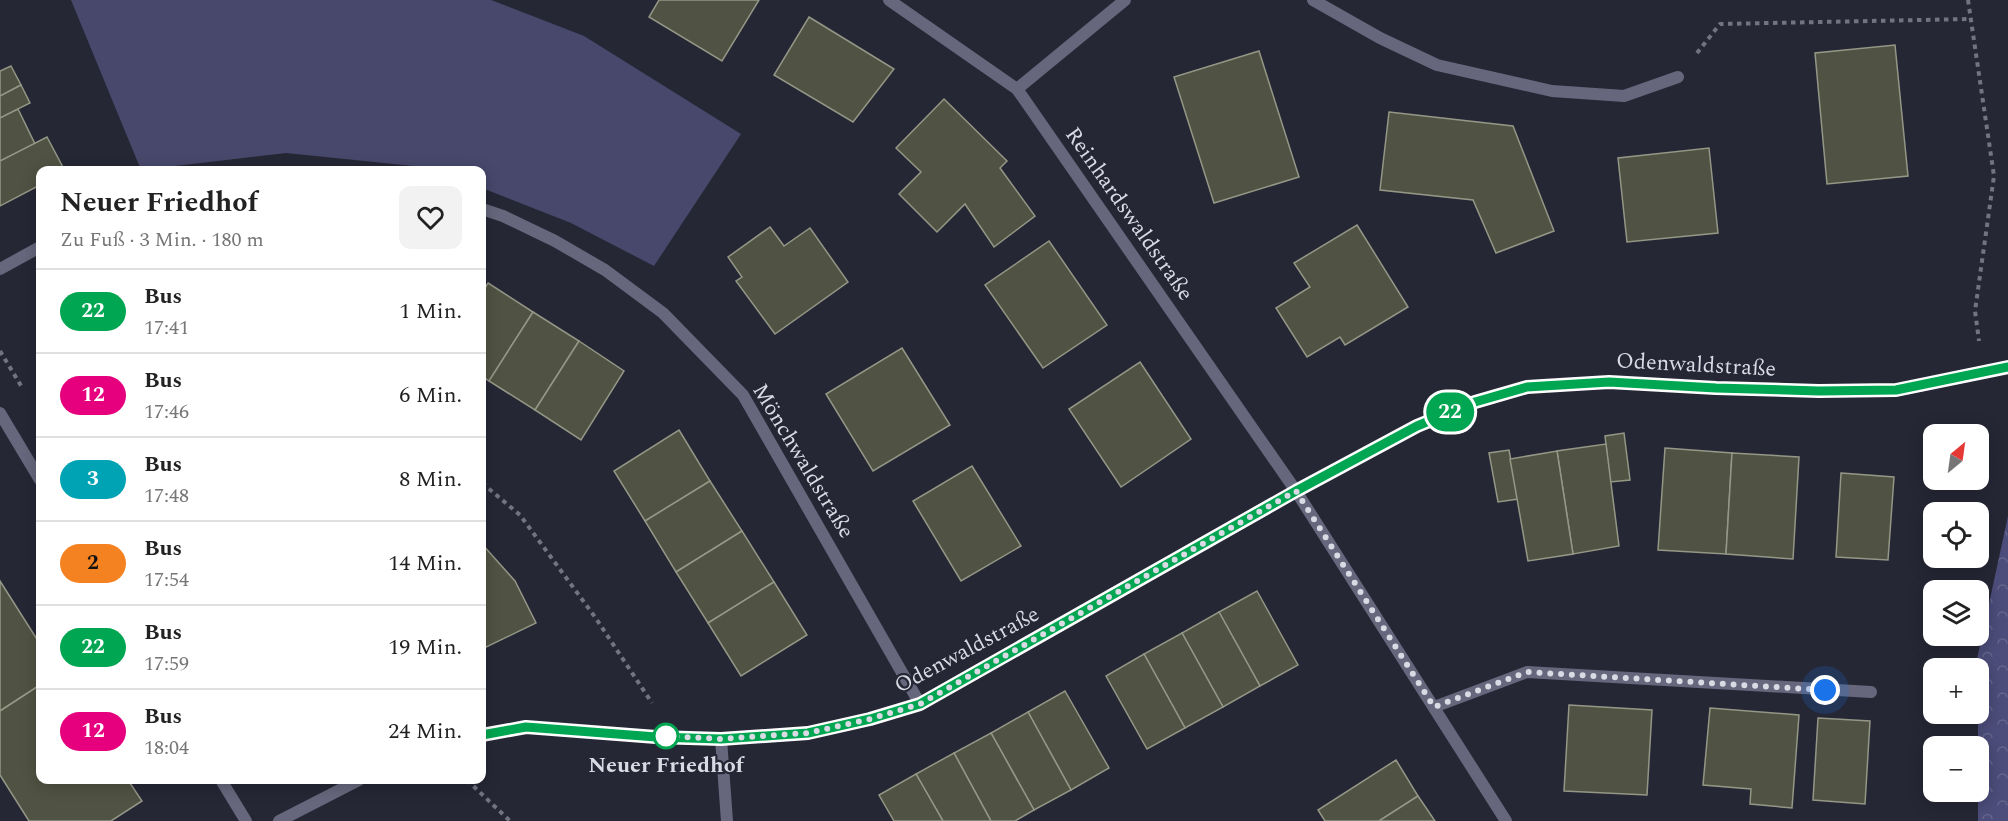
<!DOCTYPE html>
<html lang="de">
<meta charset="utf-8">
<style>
body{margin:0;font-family:Spectral,serif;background:#f2f2f2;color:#222;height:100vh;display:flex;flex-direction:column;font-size:22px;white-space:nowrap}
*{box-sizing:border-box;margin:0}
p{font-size:20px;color:#767676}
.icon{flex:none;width:33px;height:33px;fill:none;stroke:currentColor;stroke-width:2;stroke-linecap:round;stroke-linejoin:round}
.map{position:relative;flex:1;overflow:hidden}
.drawer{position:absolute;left:36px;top:166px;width:450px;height:618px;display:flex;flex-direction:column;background:#fff;border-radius:12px;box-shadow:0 3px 15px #0003}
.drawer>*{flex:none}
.badge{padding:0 12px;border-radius:20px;font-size:21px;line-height:39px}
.needle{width:39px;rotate:29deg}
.buttons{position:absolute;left:1923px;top:424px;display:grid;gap:12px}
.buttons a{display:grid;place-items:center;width:66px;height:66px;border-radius:12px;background:#fff;box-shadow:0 3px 15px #0003;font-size:30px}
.you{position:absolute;width:30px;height:30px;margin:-15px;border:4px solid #fff;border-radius:50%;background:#1a73e8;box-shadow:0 0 0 9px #1a73e833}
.map>.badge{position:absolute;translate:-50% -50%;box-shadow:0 0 0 3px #fff}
.round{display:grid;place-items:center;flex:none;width:63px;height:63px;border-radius:12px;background:#f2f2f2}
.summary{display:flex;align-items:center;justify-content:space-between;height:102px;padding:0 24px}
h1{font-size:28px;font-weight:700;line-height:45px}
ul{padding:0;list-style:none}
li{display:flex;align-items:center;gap:18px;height:84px;padding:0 24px;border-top:2px solid #e0e0e0}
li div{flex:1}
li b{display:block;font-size:22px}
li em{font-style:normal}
li .badge{min-width:66px;font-weight:700;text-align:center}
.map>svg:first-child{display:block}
</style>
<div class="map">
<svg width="2008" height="821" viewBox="0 0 2008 821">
<defs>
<pattern id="forest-crowns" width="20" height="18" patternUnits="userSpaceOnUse" patternTransform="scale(1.5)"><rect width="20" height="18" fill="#4c4d7a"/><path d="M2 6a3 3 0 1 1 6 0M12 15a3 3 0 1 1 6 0" fill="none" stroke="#65668d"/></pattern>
</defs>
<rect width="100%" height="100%" fill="#262735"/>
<path fill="#47486b" d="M 71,0 L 491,0 L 584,36 L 741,134 L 654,266 L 571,223 L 482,188 L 482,171 L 440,171 L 433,168 L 286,153 L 141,170 Z"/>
<path fill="url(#forest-crowns)" d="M 2008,516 L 2008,821 L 1978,821 L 1978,669 L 1977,669 L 1977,659 Z"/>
<g fill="#505343" stroke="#949786" stroke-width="1.5">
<path d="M 659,0 L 759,0 L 722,61 L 649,17 Z"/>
<path d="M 809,17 L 894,69 L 853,122 L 774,75 Z"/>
<path d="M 1895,45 L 1908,176 L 1827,184 L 1815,53 Z"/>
<path d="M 1259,51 L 1299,177 L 1214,203 L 1174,77 Z"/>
<path d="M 11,66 L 21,85 L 0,96 L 0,71 Z"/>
<path d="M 21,85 L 30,103 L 0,118 L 0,96 Z"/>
<path d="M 944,99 L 1007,161 L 1000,168 L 1035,216 L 994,247 L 965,204 L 937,232 L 899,194 L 921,172 L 896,148 Z"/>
<path d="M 18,109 L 35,144 L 0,161 L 0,118 Z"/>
<path d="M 1389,112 L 1513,126 L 1554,231 L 1496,253 L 1473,200 L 1380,190 Z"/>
<path d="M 47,137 L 65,171 L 40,171 L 40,185 L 0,206 L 0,161 Z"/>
<path d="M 1709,148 L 1718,233 L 1627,242 L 1618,158 Z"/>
<path d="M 1357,225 L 1408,307 L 1345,345 L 1340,337 L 1307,357 L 1276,308 L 1310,287 L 1294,263 Z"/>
<path d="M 770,227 L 784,246 L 810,228 L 848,282 L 775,334 L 736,281 L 742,277 L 728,257 Z"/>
<path d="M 1049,241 L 1107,325 L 1043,368 L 985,285 Z"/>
<path d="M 488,283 L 533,312 L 489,381 L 482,376 L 482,293 Z"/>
<path d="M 533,312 L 579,341 L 535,410 L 489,381 Z"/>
<path d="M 579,341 L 624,371 L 581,440 L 535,410 Z"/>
<path d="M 902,348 L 950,425 L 873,471 L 826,394 Z"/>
<path d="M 1140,362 L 1191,439 L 1121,487 L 1069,409 Z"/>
<path d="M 679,430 L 710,481 L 645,521 L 614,471 Z"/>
<path d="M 1624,433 L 1630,480 L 1610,482 L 1605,436 Z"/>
<path d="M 1606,444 L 1619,546 L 1573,554 L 1557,451 Z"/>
<path d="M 1665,448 L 1732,453 L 1726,554 L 1658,550 Z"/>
<path d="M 1509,450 L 1518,499 L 1498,502 L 1489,453 Z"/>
<path d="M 1557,451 L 1573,554 L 1528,561 L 1510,459 Z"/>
<path d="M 1732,453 L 1799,457 L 1793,559 L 1726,554 Z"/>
<path d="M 972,466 L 1021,546 L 961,581 L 913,501 Z"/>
<path d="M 1841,473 L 1894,477 L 1888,560 L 1836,557 Z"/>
<path d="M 710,481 L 742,531 L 676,572 L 645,521 Z"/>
<path d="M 742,531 L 774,582 L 708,623 L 676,572 Z"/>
<path d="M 482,544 L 515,581 L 536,623 L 482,649 Z"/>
<path d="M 0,581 L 40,644 L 40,685 L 0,711 Z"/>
<path d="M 774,582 L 807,635 L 741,676 L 708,623 Z"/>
<path d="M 1257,591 L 1298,665 L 1260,686 L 1219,612 Z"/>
<path d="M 1219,612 L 1260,686 L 1223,707 L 1182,633 Z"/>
<path d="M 1182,633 L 1223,707 L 1185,728 L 1144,654 Z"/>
<path d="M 1144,654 L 1185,728 L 1147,749 L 1106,676 Z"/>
<path d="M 40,685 L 40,780 L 128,780 L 142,801 L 111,821 L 29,821 L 0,775 L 0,711 Z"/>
<path d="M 1065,691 L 1109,768 L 1071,790 L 1028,712 Z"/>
<path d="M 1569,705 L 1652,710 L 1647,795 L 1564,791 Z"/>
<path d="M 1710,708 L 1799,715 L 1792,808 L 1750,804 L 1751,789 L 1703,785 Z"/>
<path d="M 1028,712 L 1071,790 L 1034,810 L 991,733 Z"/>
<path d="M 1818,718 L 1870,721 L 1865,804 L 1813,800 Z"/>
<path d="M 991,733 L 1034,810 L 1015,821 L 991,821 L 954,753 Z"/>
<path d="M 954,753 L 991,821 L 943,821 L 916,774 Z"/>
<path d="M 1396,760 L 1418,796 L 1379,821 L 1325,821 L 1318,810 Z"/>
<path d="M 916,774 L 943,821 L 894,821 L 879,795 Z"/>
<path d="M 1418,796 L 1435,821 L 1379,821 Z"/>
</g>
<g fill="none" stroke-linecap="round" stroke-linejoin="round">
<g stroke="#747481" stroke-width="4" stroke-dasharray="4.5 4.5" stroke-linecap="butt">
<path d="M 1968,0 L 1994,176 L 1975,311 L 1979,341"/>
<path d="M 1697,53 L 1720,24 L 1970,19"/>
<path d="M 0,351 L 23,389"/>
<path d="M 482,483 L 520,515 L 595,617 L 652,703"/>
<path d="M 467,780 L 510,821"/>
</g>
<g stroke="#66677c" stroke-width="12">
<path d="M 1434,707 L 1527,672 L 1871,692"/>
<path d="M 721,739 L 727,821"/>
</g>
<g stroke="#66677c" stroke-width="12">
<path d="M 889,0 L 1017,89 L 1296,491 L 1506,821"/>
<path d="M 1313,0 L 1380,38 L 1437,65 L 1552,91 L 1624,96 L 1678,77"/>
<path d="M 1017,89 L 1125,0"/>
<path d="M 482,209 L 503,216 L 555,241 L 605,270 L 663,313 L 743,395 L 920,704"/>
<path d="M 0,269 L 40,247"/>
<path d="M 482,735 L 526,727 L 656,737 L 721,739 L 808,733 L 870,719 L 920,704 L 1296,491 L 1417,426 L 1475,403 L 1527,387 L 1609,382 L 1716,388 L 1819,391 L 1896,391 L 2008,367"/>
<path d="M 279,821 L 359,780"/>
</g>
<g stroke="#66677c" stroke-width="12">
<path d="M 0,413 L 40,480"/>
<path d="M 221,780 L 246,821"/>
</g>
</g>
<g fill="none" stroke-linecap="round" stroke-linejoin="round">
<defs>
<path id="line" d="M 482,735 L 526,727 L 656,737 L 721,739 L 808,733 L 870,719 L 920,704 L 1296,491 L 1417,426 L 1475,402 L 1527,387 L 1609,382 L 1716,388 L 1819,391 L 1896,390 L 2008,367"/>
</defs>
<use href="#line" stroke="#fff" stroke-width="14"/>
<use href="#line" stroke="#00a651" stroke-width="9"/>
<path stroke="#dadae4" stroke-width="6" stroke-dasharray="0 10.8" d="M 666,736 L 721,739 L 808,733 L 870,719 L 920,704 L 1296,491 L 1434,707 L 1527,672 L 1825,690"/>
</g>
<circle fill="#fff" stroke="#00a651" stroke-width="3" cx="666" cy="736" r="12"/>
<g text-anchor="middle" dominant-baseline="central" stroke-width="4.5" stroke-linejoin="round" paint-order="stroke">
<g font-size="22" fill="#dadae4" stroke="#262735">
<text transform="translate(1129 214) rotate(55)">Reinhardswaldstraße</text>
<text transform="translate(1696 365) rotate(3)">Odenwaldstraße</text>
<text transform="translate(803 461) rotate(59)">Mönchwaldstraße</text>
<text transform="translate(967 650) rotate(-28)">Odenwaldstraße</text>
</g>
<g font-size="22" font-weight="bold" fill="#dadae4" stroke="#262735">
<text x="666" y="765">Neuer Friedhof</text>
</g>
</g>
</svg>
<div class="buttons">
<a><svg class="needle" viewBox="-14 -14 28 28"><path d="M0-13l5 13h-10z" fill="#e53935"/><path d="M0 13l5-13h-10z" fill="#767676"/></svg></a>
<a><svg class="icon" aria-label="locate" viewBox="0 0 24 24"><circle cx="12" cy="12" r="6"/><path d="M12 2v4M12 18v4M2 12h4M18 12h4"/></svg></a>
<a><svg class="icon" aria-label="layers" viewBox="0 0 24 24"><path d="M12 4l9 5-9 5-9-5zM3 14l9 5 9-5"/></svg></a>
<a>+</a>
<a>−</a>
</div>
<div class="you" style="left:1825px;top:690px"></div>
<b class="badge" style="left:1450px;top:412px;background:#00a651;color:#fff">22</b>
<section class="drawer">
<div class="summary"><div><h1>Neuer Friedhof</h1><p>Zu Fuß · 3 Min. · 180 m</p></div><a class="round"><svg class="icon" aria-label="heart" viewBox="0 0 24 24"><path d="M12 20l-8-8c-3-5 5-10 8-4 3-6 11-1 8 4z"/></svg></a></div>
<ul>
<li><span class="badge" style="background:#00a651;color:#fff">22</span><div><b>Bus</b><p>17:41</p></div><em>1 Min.</em></li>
<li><span class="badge" style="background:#e6007e;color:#fff">12</span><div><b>Bus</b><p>17:46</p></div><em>6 Min.</em></li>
<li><span class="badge" style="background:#00a3b4;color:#fff">3</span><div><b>Bus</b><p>17:48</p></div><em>8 Min.</em></li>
<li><span class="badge" style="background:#f58220;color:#111">2</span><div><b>Bus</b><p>17:54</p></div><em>14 Min.</em></li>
<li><span class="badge" style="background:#00a651;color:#fff">22</span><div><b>Bus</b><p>17:59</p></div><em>19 Min.</em></li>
<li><span class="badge" style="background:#e6007e;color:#fff">12</span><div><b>Bus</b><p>18:04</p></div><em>24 Min.</em></li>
</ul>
</section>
</div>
